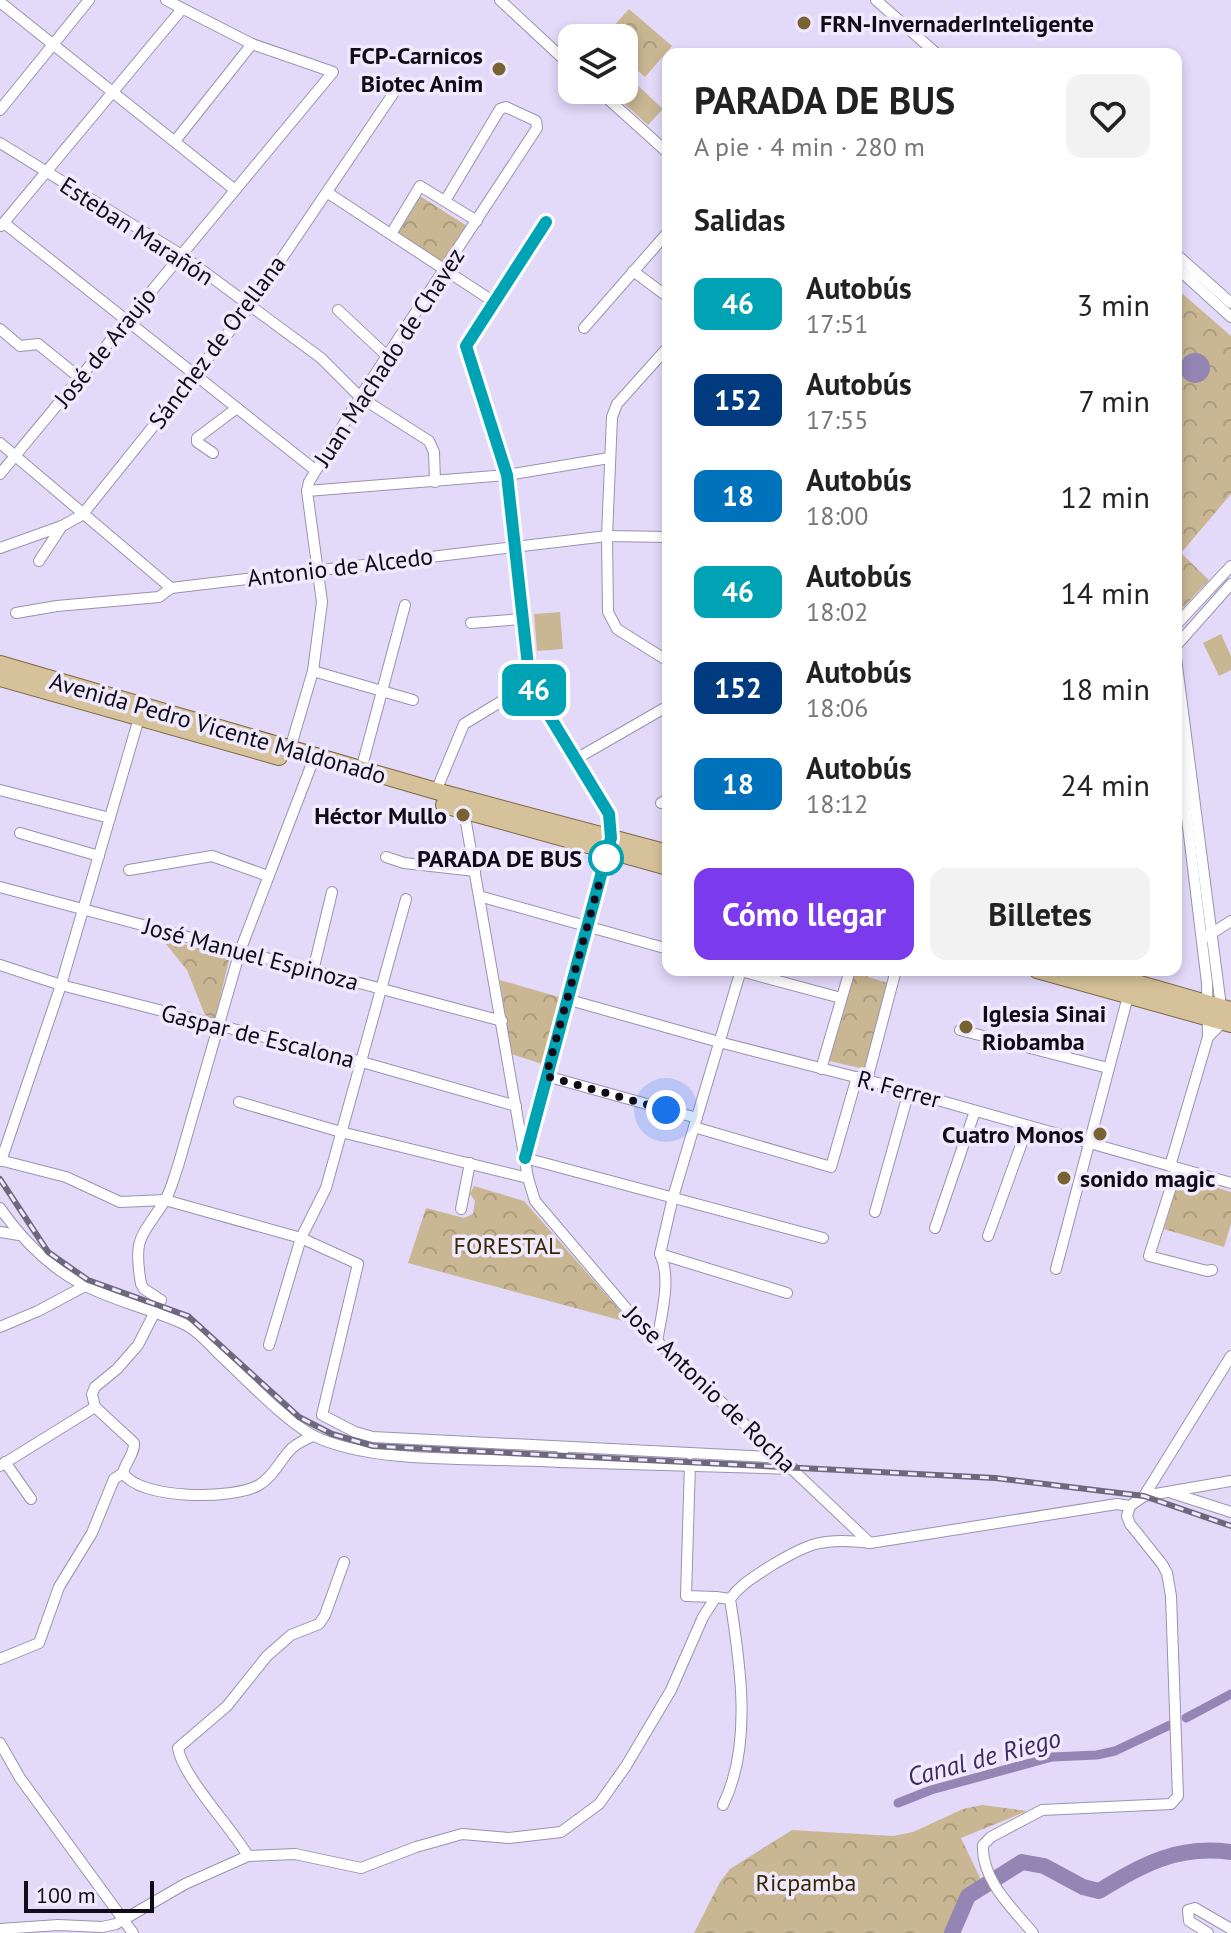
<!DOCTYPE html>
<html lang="es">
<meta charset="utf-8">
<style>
body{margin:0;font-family:"PT Sans",sans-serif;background:#f2f2f2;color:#222;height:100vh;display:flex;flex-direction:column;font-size:30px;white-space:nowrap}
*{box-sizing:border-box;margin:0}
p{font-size:26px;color:#767676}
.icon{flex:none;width:44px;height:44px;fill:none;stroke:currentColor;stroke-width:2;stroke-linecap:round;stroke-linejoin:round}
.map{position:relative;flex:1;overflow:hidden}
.panel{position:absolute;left:662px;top:48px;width:520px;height:928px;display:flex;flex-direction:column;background:#fff;border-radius:16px;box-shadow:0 4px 12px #0003}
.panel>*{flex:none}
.badge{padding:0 16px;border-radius:12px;font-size:28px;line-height:52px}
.controls{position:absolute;left:558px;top:24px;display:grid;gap:16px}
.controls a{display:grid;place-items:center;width:80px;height:80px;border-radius:16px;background:#fff;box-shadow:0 4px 12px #0003;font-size:40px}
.scale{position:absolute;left:24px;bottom:20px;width:130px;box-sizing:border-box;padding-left:8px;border:4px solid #100c17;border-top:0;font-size:22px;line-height:28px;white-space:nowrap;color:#100c17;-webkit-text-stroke:6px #efeafd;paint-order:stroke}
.you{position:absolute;width:40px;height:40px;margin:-20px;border:6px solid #fff;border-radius:50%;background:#1a73e8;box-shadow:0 0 0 12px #1a73e833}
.map>.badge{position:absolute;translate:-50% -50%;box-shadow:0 0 0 4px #fff}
h2{padding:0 32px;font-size:30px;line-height:72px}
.round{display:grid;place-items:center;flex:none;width:84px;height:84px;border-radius:16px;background:#f2f2f2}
.overview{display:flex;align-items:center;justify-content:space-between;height:136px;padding:0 32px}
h1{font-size:38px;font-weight:600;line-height:60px}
.primary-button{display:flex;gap:16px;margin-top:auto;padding:16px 32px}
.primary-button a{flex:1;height:92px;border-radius:16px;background:#7c3aed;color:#fff;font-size:32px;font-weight:600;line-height:92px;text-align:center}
.primary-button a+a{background:#f2f2f2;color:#222}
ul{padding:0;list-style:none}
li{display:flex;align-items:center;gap:24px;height:96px;padding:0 32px}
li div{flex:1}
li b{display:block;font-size:30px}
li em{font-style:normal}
li .badge{min-width:88px;font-weight:700;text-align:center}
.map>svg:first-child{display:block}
</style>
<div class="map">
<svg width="1231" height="1933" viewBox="0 0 1231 1933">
<defs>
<pattern id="forest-crowns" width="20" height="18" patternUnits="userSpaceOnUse" patternTransform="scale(2)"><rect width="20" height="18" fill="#c9b793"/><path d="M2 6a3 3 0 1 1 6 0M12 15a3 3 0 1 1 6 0" fill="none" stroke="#ac9c7e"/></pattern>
</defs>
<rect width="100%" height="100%" fill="#e3dafa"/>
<g fill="#c9b793">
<path d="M 635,83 L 663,109 L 648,125 L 620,100 Z"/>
<path d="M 560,612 L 563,649 L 537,651 L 534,614 Z"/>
<path d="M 1221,634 L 1231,656 L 1231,670 L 1219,676 L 1203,643 Z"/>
</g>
<g fill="url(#forest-crowns)">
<path d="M 629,9 L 672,46 L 645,77 L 624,58 L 624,38 L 603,38 Z"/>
<path d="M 420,196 L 467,226 L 443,264 L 396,235 Z"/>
<path d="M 1177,289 L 1231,336 L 1231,494 L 1181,553 L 1209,580 L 1177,614 Z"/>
<path d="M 161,938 L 230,956 L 215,1019 L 205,1015 L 187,970 Z"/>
<path d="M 846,970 L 870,970 L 868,977 L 892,984 L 869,1070 L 820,1059 Z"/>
<path d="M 500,980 L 559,997 L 542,1064 L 511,1054 Z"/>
<path d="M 1180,1176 L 1231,1192 L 1231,1224 L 1224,1247 L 1164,1229 Z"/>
<path d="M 474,1186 L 524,1201 L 631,1323 L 408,1263 L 426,1208 L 464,1218 L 473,1214 L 475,1201 L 470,1194 Z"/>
<path d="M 982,1805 L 1027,1811 L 961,1838 L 984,1886 L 962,1896 L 951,1933 L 694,1933 L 720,1882 L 730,1869 L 792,1830 L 893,1836 L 913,1832 L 963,1809 Z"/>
</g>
<circle fill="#9385b4" cx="1195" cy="368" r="15"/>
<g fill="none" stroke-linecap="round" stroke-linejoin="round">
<g stroke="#9385b4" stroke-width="9">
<path d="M 1186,1718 L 1231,1694"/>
<path d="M 898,1803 L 931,1790 L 1052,1757 L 1097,1755 L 1115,1751 L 1170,1725"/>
</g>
<path stroke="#9385b4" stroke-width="16" d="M 952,1933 L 968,1896 L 1022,1862 L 1044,1866 L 1083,1887 L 1099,1891 C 1144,1864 1177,1845 1231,1852"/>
<defs>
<g id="minor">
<path d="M 500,0 L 572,67"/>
<path d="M 876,0 L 937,54"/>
<path d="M 0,2 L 235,190"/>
<path d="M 598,90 L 668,153"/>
<path d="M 0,110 L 89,0"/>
<path d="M 175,141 L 252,44"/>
<path d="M 0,143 L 180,254 L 321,358 L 360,397 L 429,441 L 434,452 L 435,482"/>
<path d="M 328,193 L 494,302"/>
<path d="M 546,222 L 466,346 L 507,475 L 530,684 L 609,814 L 611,838 L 525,1158 L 823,1238"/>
<path d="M 4,223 L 315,470"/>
<path d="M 1,226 L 182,9"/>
<path d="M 391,234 L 420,186 L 477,221"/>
<path d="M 1176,254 L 1231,303"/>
<path d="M 1176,267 L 1231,317"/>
<path d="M 633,271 L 668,297"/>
<path d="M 338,310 L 387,356"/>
<path d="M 584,328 L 668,232"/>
<path d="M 0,329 L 20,346 L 38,344 L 80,378"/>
<path d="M 668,347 L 617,404 L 612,417 L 607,536 L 608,612 L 617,629 L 668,661"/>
<path d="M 0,443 L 171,588"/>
<path d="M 213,453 L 197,442 L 197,438 L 237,408"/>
<path d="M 0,474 L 333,72 L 252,44 L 166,0"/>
<path d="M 307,491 L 507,475 L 609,458"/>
<path d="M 0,548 L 62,526 L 82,515 L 249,307 L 395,91"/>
<path d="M 39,561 L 62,526"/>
<path d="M 16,613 L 57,606 L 159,597 L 171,588 L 607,536 L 668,537"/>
<path d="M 471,623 L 522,619"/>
<path d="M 1176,625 L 1231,566"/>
<path d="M 1176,646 L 1231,584"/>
<path d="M 1176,658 L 1223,1022 L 1208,1037"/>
<path d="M 313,671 L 413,700"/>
<path d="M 290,749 L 313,671 L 322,602 L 307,491 L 309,482 L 360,397 L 537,128 L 536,121 L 506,107 L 500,109 L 445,201"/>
<path d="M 576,759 L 668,706"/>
<path d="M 311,766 L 240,951 L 178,1166 C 174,1177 171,1191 164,1202 C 141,1238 133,1237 141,1284 L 144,1289 L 161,1300 L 138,1345 L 117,1369 L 95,1387 L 92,1394 L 95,1407 L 134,1443 C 135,1453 125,1463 123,1473 C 141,1500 233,1500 259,1485 C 274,1476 280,1460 292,1448 C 298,1443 306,1439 313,1436"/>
<path d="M 361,770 L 405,605"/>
<path d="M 0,790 L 110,818"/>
<path d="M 436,791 L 464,724 L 530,684"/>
<path d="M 661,803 L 668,799"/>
<path d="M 464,811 L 528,1178 L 535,1201 L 643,1328 L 870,1543"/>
<path d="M 20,833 L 99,856"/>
<path d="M 386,857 L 404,863 L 475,871"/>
<path d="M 129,870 L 212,856 L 268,876"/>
<path d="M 0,887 L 502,1021"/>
<path d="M 479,896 L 668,949"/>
<path d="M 1206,937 L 1231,921"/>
<path d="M 0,965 L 61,985 L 362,1062 L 516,1106"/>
<path d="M 737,970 L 841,998"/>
<path d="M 313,971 L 332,892"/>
<path d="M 566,999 L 719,1042 L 867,1080 L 1231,1183"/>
<path d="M 960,1030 L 1108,1068"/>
<path d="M 821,1069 L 850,970"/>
<path d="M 546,1076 L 697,1118"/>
<path d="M 867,1080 L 896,970"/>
<path d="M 239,1102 L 341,1132 L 528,1178"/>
<path d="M 694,1127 L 831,1167 L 857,1077"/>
<path d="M 0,1160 L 66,1177 L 120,1202 L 165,1200 L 301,1238 L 358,1264 L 322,1415 L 355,1432 L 373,1437 L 767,1457 L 778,1455"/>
<path d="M 1,1161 L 61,985 L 139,718"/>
<path d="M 1170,1166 L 1208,1037 L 1207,983 L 1176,728"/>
<path d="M 1177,1168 L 1149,1256 L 1207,1271 L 1212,1270"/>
<path d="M 0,1208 C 21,1238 50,1268 84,1285 C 116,1302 153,1309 186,1325 C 198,1331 208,1343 218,1353 C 243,1376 285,1421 314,1436 C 375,1466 491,1457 560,1462 L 564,1447"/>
<path d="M 461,1209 L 470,1163"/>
<path d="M 875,1212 L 909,1091"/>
<path d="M 935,1228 L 975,1111"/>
<path d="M 0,1232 L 19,1235"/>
<path d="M 988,1236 L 1028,1126"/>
<path d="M 660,1254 L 787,1293"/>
<path d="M 1056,1269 L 1128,996"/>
<path d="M 0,1327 L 38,1311 L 85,1286"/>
<path d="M 657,1342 C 661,1316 672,1278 660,1254 L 673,1197 L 741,970"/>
<path d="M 269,1345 L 301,1238 L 326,1188 L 406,899"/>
<path d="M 5,1462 L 31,1499"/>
<path d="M 560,1462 L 794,1469"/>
<path d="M 690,1463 L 686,1596 L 716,1597"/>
<path d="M 0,1466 L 95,1407"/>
<path d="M 1172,1493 L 1231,1512"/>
<path d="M 1144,1496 L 1231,1481"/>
<path d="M 0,1659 L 39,1643 L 59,1587 L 92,1533 L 114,1479 L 123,1473"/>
<path d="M 0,1743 L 20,1778 L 133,1933"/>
<path d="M 723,1805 C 753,1745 740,1662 730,1599 C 741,1584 754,1577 769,1567 C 808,1543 823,1537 870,1543 L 1117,1504 L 1130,1506 L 1144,1496 L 1231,1356"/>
<path d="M 248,1856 C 232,1828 182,1776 178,1748 L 227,1706 L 267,1656 L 291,1635 L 319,1624 L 325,1615 L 344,1562"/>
<path d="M 0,1929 L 58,1925 L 102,1927 L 116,1924 L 185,1884 L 248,1856 L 295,1854 L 361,1868 L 416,1847 L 462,1834 L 509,1838 L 561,1832 L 599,1804 L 626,1766 L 671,1690 L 703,1617 L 716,1597 L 730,1599"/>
<path d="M 1033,1933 C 1012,1908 981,1879 983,1845 L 991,1837 L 1042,1810 L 1171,1804 L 1178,1796 L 1171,1596 L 1167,1573 L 1162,1564 L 1130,1524 L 1127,1516 L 1130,1506"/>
<path d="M 1208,1933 L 1189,1921 L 1188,1910 L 1195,1908 L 1231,1929"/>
</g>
<g id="primary">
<path d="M 0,664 L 436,791 L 668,853"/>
<path d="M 0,678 L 279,757"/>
<path d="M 444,805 L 668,867"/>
<path d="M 1037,970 L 1231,1024"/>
<path d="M 1091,970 L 1231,1010"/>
</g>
</defs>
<use href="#minor" stroke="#9a92af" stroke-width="12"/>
<use href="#primary" stroke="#7e6841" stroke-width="18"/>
<use href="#minor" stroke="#fff" stroke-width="10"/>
<use href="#primary" stroke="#d5c29a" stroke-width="16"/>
<defs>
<path id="rail" d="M 0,1179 L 48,1252 L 88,1280 L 188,1316 L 299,1417 L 332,1434 L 373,1446 L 995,1478 L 1144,1496 L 1231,1526"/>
</defs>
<use href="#rail" stroke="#6e687d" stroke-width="6"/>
<use href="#rail" stroke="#efeafd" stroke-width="3" stroke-dasharray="9" stroke-linecap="butt"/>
</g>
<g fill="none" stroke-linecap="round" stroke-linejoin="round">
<defs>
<path id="line" d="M 525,1158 L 611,838 L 609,814 L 530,684 L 507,475 L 466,346 L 546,222"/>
</defs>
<use href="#line" stroke="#fff" stroke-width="18"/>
<use href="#line" stroke="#00a3b4" stroke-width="12"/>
<path stroke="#100c17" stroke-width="8" stroke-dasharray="0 14.4" d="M 606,858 L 608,851 L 546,1076 L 666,1110"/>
</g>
<g fill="#796232" stroke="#efeafd" stroke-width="3">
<circle cx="804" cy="23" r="8"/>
<circle cx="499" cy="69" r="8"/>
<circle cx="463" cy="815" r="8"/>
<circle cx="966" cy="1027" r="8"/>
<circle cx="1100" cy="1134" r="8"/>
<circle cx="1064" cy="1178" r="8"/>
</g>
<circle fill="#fff" stroke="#00a3b4" stroke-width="4" cx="606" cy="858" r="16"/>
<g text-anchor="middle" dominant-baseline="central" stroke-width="7" stroke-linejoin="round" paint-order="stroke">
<g font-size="24" font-weight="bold" fill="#100c17" stroke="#efeafd" text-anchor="start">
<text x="820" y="23">FRN-InvernaderInteligente</text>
<text x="483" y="55" text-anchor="end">FCP-Carnicos<tspan x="483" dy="28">Biotec Anim</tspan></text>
<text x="447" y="815" text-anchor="end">Héctor Mullo</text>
<text x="982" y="1013">Iglesia Sinai<tspan x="982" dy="28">Riobamba</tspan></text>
<text x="1084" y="1134" text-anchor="end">Cuatro Monos</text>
<text x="1080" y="1178">sonido magic</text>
</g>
<g font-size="24" fill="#100c17" stroke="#efeafd">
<text transform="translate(137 231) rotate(33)">Esteban Marañón</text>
<text transform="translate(217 342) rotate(-53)">Sánchez de Orellana</text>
<text transform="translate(105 347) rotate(-51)">José de Araujo</text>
<text transform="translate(389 357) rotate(-57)">Juan Machado de Chavez</text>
<text transform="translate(340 567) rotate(-7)">Antonio de Alcedo</text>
<text transform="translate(218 728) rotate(16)">Avenida Pedro Vicente Maldonado</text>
<text transform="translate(251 954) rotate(15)">José Manuel Espinoza</text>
<text transform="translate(258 1036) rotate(14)">Gaspar de Escalona</text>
<text transform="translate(899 1089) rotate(15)">R. Ferrer</text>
<text transform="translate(710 1389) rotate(44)">Jose Antonio de Rocha</text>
</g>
<g font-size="24" font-weight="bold" fill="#100c17" stroke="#efeafd" text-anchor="end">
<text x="582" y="858">PARADA DE BUS</text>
</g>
<g font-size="24" fill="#392800" stroke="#efeafd">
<text x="507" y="1245">FORESTAL</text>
<text x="806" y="1882">Ricpamba</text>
</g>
<g font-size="26" font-style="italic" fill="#3f2964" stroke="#efeafd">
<text transform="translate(984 1757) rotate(-15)">Canal de Riego</text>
</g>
</g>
</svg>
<div class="controls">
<a><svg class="icon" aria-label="layers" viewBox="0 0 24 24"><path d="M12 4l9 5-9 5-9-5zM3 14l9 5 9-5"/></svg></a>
</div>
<div class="scale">100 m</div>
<div class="you" style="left:666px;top:1110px"></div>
<b class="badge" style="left:534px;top:690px;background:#00a3b4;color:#fff">46</b>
<section class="panel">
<div class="overview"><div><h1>PARADA DE BUS</h1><p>A pie · 4 min · 280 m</p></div><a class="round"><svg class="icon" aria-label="heart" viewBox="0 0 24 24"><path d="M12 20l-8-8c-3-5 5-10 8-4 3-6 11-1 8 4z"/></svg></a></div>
<h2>Salidas</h2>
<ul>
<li><span class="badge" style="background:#00a3b4;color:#fff">46</span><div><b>Autobús</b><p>17:51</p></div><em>3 min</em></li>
<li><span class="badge" style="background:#003b80;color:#fff">152</span><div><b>Autobús</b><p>17:55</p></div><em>7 min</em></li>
<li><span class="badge" style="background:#0072bc;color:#fff">18</span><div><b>Autobús</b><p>18:00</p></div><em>12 min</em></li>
<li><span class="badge" style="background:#00a3b4;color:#fff">46</span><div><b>Autobús</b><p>18:02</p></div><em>14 min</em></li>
<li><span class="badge" style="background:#003b80;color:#fff">152</span><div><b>Autobús</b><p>18:06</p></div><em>18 min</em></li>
<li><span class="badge" style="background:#0072bc;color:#fff">18</span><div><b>Autobús</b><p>18:12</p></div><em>24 min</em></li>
</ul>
<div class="primary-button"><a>Cómo llegar</a><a>Billetes</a></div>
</section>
</div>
